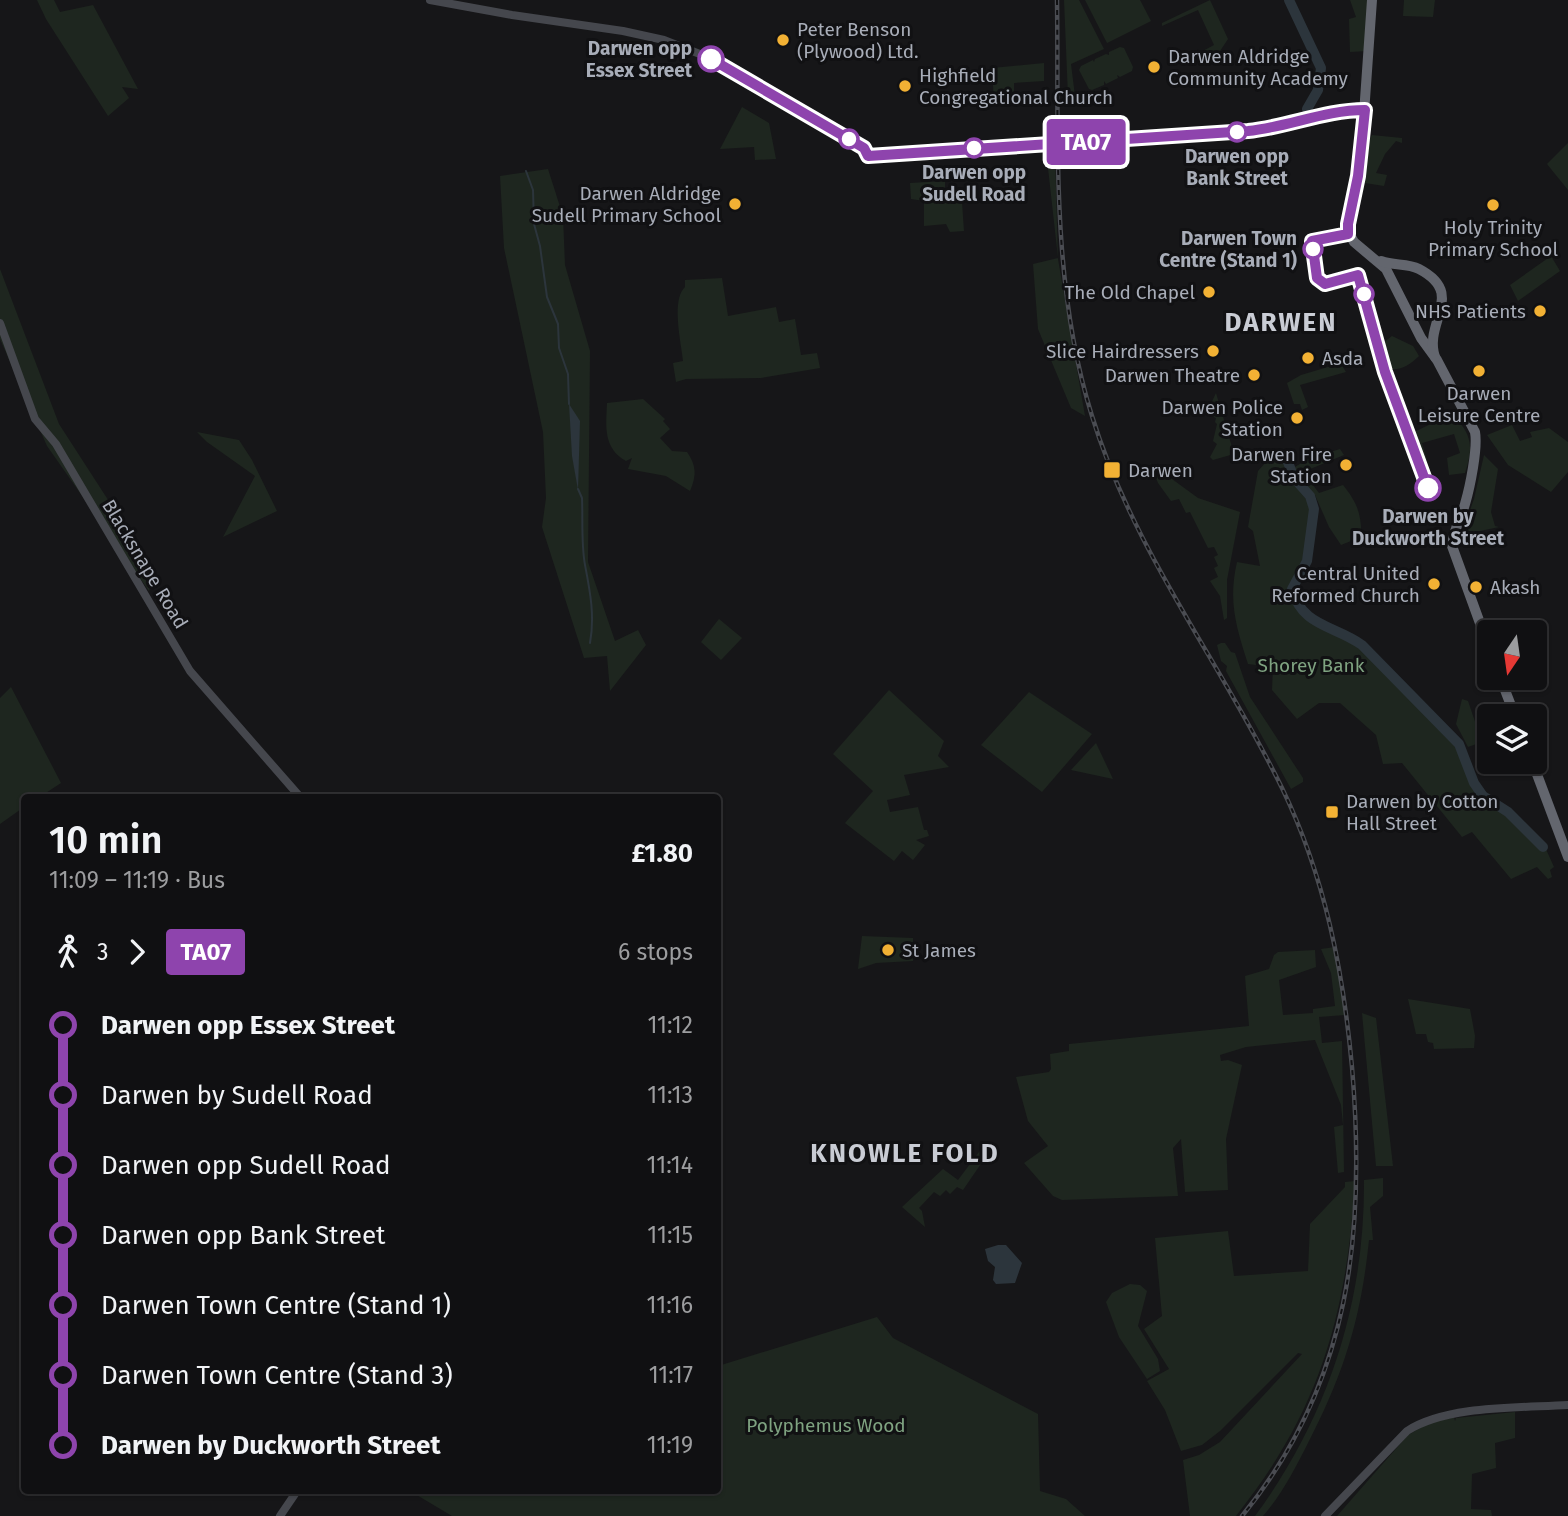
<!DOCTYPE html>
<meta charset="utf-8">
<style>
body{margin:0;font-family:"Fira Sans",sans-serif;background:#1e1e20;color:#f1f3f6;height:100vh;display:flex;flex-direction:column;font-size:26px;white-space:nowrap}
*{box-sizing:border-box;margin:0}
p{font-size:23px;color:#9c9d9f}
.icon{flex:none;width:38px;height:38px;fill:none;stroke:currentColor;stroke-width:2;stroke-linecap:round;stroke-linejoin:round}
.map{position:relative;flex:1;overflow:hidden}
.panel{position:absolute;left:21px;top:794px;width:700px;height:700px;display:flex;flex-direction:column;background:#101012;border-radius:7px;box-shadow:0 2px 5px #0004,0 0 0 2px #303032}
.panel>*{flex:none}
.badge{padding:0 14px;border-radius:5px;font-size:24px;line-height:46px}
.needle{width:46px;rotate:193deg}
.controls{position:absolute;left:1477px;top:620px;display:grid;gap:14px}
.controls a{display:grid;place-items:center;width:70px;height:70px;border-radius:7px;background:#101012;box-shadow:0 2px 5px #0004,0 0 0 2px #303032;font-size:35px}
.map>.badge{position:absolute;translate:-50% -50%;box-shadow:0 0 0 4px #fff}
.legs{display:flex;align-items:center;gap:10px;height:77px;padding:0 28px;font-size:23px}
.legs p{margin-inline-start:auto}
.headline{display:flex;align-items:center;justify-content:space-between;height:119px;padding:0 28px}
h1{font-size:38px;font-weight:600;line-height:52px}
ul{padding:0 28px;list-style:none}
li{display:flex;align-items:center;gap:24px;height:70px;font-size:26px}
li i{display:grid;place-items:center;width:10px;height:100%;margin:0 9px;background:currentColor}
li i::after{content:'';width:18px;height:18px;margin:-9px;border:5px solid;border-radius:50%;background:#101012}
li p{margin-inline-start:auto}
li:first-child i{background:linear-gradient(#0000 50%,currentColor 0)}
li:last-child i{background:linear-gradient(currentColor 50%,#0000 0)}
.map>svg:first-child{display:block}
</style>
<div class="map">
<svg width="1568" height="1516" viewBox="0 0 1568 1516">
<rect width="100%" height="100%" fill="#161618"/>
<g fill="#1e261f">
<path d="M 37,0 L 54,0 L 60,12 L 93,5 L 138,89 L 122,87 L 129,98 L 108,116 L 46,19 Z"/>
<path d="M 1064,0 L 1079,0 L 1104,49 L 1071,64 L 1075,96 L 1068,97 Z"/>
<path d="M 1085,0 L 1140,0 L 1151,21 L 1107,43 Z"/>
<path d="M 1210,0 L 1228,39 L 1218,54 L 1187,65 L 1186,60 L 1214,45 L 1198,10 L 1162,26 L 1162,23 Z"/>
<path d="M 1350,0 L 1372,0 L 1368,51 L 1350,52 L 1349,19 L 1356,17 Z"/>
<path d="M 1404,0 L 1435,0 L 1433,17 L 1403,16 Z"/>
<path d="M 1120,47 L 1124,48 L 1133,67 L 1132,71 L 1120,77 L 1117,75 L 1118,78 L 1106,84 L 1104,81 L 1104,85 L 1092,90 L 1089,89 L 1079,70 L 1081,66 L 1093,60 L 1094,62 L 1095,59 L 1106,54 L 1109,55 L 1109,52 Z"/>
<path d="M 1044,63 L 1044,81 L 1014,83 L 1014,101 L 994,103 L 992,68 Z"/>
<path d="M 742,107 L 769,123 L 776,159 L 755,160 L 754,147 L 720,149 Z"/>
<path d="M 1372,135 L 1402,138 L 1402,143 L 1396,141 L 1385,154 L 1376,173 L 1387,175 L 1384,186 L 1365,183 L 1367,144 Z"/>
<path d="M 1568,143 L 1568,190 L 1547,164 Z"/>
<path d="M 1046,150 L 1055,152 L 1058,259 L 1085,416 L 1071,408 L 1038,329 L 1033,264 L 1058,258 Z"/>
<path d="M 548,169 L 563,216 L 565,265 L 590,351 L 588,562 L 615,641 L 638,630 L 646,645 L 610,691 L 607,656 L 584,658 L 542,527 L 546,498 L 543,432 L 504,248 L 500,176 Z"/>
<path d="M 945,181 L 945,203 L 962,202 L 964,231 L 950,232 L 946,224 L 924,226 L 924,201 L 911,199 L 910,183 Z"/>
<path d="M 1551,256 L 1560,271 L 1518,301 L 1510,285 Z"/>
<path d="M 0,269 L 59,424 L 154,571 L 149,591 L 47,446 L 0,339 Z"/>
<path d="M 722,278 L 728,316 L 776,307 L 779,322 L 795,319 L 801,355 L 817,353 L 820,368 L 761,378 L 686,379 L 676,382 L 673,363 L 683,361 C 681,342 671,300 685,287 L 685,280 Z"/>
<path d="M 1392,336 L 1413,346 L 1419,356 C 1411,364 1401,371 1389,369 L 1383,343 Z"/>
<path d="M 1338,364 L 1341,364 L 1346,372 L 1300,385 L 1308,407 L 1302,410 L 1300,404 L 1294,404 L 1287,383 L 1301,375 Z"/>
<path d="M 1216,393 L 1234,454 L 1213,460 L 1210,457 L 1217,444 L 1213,441 L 1217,424 L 1215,422 L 1216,418 L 1212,416 L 1213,413 L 1207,412 Z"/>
<path d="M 643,399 L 665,419 L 663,421 L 670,429 L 660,438 L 672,451 L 687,452 C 696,465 697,475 690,491 L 666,476 L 628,469 L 632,458 L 626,461 C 603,448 606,427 607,403 Z"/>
<path d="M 1452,414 C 1472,434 1474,447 1465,473 L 1449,475 L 1447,458 L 1460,453 L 1454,434 L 1422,443 L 1427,460 L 1422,461 L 1414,432 Z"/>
<path d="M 1512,425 L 1520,441 L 1532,437 L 1530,432 L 1549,428 L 1568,442 L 1568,472 L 1551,492 L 1508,465 L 1487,435 Z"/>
<path d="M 197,432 L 239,440 L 252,460 L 277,511 L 223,537 L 255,476 L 207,442 Z"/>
<path d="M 1340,449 L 1344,455 L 1303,472 L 1319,493 L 1343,485 C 1357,502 1362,515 1361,537 L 1341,545 L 1329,527 L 1315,495 L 1308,498 L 1310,518 L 1307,555 L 1290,589 L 1294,603 L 1307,620 L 1352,641 L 1457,744 L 1473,786 L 1480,795 L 1508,815 L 1540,848 L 1545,847 L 1554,867 L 1550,870 L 1552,877 L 1548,879 L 1537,867 L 1511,879 L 1472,832 L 1462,837 L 1402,763 L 1383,764 L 1376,735 L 1340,703 L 1319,703 L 1297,719 L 1272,690 L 1273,667 L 1248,664 C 1236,627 1228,601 1237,562 L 1260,566 L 1253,531 L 1248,527 L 1258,471 L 1266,462 L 1283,457 L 1290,470 L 1308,459 Z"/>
<path d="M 1484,455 L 1498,469 L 1491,512 L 1495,526 L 1499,527 L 1461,535 L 1474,499 Z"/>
<path d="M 1150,463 L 1198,498 L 1240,512 L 1227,580 L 1227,618 L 1224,620 L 1220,596 L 1210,581 L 1218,577 L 1214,568 L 1218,566 L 1214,557 L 1218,555 L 1214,547 L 1208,548 L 1190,512 L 1186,513 L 1179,499 L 1171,501 L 1158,483 Z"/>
<path d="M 719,619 L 742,638 L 721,660 L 701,642 Z"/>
<path d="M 1221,643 L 1225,643 L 1231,652 L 1235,653 L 1250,697 L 1303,778 L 1303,782 L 1291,789 L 1226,671 L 1227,666 L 1221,661 L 1217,645 Z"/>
<path d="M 11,687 L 61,783 L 38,798 L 24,798 L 24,807 L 0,824 L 0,698 Z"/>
<path d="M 889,690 L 944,741 L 938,756 L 949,767 L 904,775 L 910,795 L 887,800 L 890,812 L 918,807 L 924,830 L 927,830 L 929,836 L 916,840 L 925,845 L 913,860 L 902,851 L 894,861 L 845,823 L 873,791 L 833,754 Z"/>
<path d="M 1029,692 L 1092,734 L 1042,792 L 981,745 Z"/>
<path d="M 1462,699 L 1468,701 L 1482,742 L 1468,747 L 1456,724 Z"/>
<path d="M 1096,743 L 1113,779 L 1071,770 Z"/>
<path d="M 862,936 L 913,938 L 913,961 L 876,963 L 858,969 Z"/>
<path d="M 1335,947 L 1345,1015 L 1319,1017 L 1322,1043 L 1342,1041 L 1344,1172 L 1338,1173 L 1334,1127 L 1343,1125 L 1341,1105 L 1315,1040 L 1246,1047 L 1220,1055 L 1221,1061 L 1228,1060 L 1242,1065 L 1226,1139 L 1228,1190 L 1185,1192 L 1181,1139 L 1173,1148 L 1178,1196 L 1062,1200 L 1053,1196 L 1024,1163 L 1048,1146 L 1028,1121 L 1016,1077 L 1049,1072 L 1051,1069 L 1050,1054 L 1069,1051 L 1069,1044 L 1249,1026 L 1245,976 L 1269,969 L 1274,955 L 1278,952 L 1315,950 L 1316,967 L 1279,980 L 1283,1015 L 1313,1013 L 1313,1009 L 1335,1006 L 1331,973 L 1321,949 Z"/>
<path d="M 1408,999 L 1470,1009 L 1475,1036 L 1474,1048 L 1434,1049 L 1433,1043 L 1428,1042 L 1426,1034 L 1416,1034 Z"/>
<path d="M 1362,1013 L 1376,1018 L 1393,1166 L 1376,1166 Z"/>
<path d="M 982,1148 L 989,1152 L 963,1190 L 957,1187 L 950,1194 L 946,1190 L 940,1196 L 934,1192 L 919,1208 L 922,1211 L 925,1227 L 902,1207 L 943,1169 L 958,1180 Z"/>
<path d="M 1383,1178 L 1383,1196 L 1370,1207 L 1373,1240 L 1369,1240 C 1361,1319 1344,1373 1308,1443 C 1295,1469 1282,1494 1263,1516 L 1255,1516 C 1328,1417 1365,1303 1364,1180 Z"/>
<path d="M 1355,1181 C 1347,1313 1320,1411 1236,1516 L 1190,1516 L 1183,1460 L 1199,1455 L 1220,1442 L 1302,1354 L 1298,1353 L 1220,1431 L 1202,1445 L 1181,1451 L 1165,1410 L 1147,1381 L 1169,1369 L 1144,1329 L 1162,1316 L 1155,1238 L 1228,1231 L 1234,1276 L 1308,1271 L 1310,1224 L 1345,1187 L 1345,1182 Z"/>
<path d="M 1130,1284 L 1140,1285 L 1147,1291 L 1138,1326 L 1158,1359 L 1160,1371 L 1147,1379 L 1119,1337 L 1106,1302 L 1112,1293 Z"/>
<path d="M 877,1317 L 893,1338 L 1038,1414 L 1040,1491 L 1066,1499 L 1085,1516 L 452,1516 L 410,1491 L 718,1491 L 718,1366 Z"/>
<path d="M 1515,1412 L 1515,1438 L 1495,1443 L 1496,1468 L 1472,1474 L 1471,1509 L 1491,1510 L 1492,1516 L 1337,1516 L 1408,1435 L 1429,1423 L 1454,1417 L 1455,1421 L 1456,1418 Z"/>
</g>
<g fill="#2c353c">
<path d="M 569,404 L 580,421 L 578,490 L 572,456 Z"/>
<path d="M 998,1245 L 1006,1245 L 1022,1263 L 1015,1283 L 996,1284 L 993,1280 L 995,1267 L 988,1261 L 985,1249 Z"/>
</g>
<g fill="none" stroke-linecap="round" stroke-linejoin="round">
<g stroke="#2c353c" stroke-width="2">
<path d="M 526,171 L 533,190 L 534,224 L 540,246 L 547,297 L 558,324 L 559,348 L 568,374 L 569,404"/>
<path d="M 578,489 L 582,498 C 583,520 581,543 585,565 C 590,591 595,616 590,643"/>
</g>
<g stroke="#2c353c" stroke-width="10">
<path d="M 1289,0 L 1321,68 L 1318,90 L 1307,109"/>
<path d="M 1286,457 L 1294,478 L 1310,496 L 1314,509 L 1307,561 L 1292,589 C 1302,627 1334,625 1362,645 L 1459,744 L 1474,783 L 1483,796 L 1508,812 L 1543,847"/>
</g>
<g stroke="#45474d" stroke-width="8">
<path d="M 430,0 L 512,15 L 623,31 L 664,40 L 710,58 L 864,148 L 868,156 L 1051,143"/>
<path d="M 1072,143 L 1265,129 L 1329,113 L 1365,110"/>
<path d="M 0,323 L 35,419 L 56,444 L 190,671 L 301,798"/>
<path d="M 280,1516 L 297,1491"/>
<path d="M 1325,1516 L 1407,1431 C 1447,1405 1520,1408 1568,1405"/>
</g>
<g stroke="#63666e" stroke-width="10">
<path d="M 1372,0 L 1362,142 L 1347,230 L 1354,242 L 1386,269 L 1421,338 L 1437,360 L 1475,432 C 1478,448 1470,487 1465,504 C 1461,519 1453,530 1452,546 L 1489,648"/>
<path d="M 1381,261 C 1394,266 1407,263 1419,269 C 1467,294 1423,322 1435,357"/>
<path d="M 1500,677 L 1515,716"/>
<path d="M 1532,761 L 1568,857"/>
</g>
<defs>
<path id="rail" d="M 1057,0 C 1059,138 1050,282 1092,416 C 1133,550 1221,663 1282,788 C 1325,877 1343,970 1352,1067 C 1366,1232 1351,1383 1242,1516"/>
</defs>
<use href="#rail" stroke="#4a4c52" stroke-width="4.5"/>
<use href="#rail" stroke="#111113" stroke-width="2" stroke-dasharray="5" stroke-linecap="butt"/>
<path stroke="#45474d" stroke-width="8" d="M 1051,143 L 1072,143"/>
</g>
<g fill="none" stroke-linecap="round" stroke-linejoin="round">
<defs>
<path id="line-1" d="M 711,59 L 864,148 L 868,156 L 1248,131 C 1288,127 1325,110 1365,110 L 1358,176 L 1348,224 L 1348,234 L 1312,241 L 1317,278 L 1325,284 L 1358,275 L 1385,372 L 1428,488"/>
</defs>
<use href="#line-1" stroke="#fff" stroke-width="16"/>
<use href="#line-1" stroke="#8e44ad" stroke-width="10"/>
</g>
<g fill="#f2b134" stroke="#111113" stroke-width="2.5">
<circle cx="783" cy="40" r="7"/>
<circle cx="1154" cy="67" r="7"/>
<circle cx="905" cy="86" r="7"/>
<circle cx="735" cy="204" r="7"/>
<circle cx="1493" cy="205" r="7"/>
<circle cx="1209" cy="292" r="7"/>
<circle cx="1540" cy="311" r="7"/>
<circle cx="1213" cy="351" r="7"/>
<circle cx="1308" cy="358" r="7"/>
<circle cx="1479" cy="371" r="7"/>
<circle cx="1254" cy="375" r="7"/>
<circle cx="1297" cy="418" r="7"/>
<circle cx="1346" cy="465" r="7"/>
<rect x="1103" y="461" width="18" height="18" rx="3.5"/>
<circle cx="1434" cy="584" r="7"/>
<circle cx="1476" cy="587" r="7"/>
<rect x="1325" y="805" width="14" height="14" rx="3.5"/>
<circle cx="888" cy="950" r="7"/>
</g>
<g fill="#fff" stroke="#8e44ad" stroke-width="3.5">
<circle cx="711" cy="59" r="12"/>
<circle cx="1237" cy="132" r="9"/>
<circle cx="849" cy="139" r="9"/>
<circle cx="974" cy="148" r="9"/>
<circle cx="1313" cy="249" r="9"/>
<circle cx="1364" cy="294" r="9"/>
<circle cx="1428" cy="488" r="12"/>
</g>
<g text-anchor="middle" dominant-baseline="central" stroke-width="6" stroke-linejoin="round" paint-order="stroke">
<g font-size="19" fill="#a8adb8" stroke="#111113" text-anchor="start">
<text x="797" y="29">Peter Benson<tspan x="797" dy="22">(Plywood) Ltd.</tspan></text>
<text x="1168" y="56">Darwen Aldridge<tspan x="1168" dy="22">Community Academy</tspan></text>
<text x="919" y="75">Highfield<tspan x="919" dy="22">Congregational Church</tspan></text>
<text x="721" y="193" text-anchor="end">Darwen Aldridge<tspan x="721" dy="22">Sudell Primary School</tspan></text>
<text x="1493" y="227" text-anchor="middle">Holy Trinity<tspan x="1493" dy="22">Primary School</tspan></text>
<text x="1195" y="292" text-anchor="end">The Old Chapel</text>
<text x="1526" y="311" text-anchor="end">NHS Patients</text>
<text x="1199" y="351" text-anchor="end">Slice Hairdressers</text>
<text x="1322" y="358">Asda</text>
<text x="1240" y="375" text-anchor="end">Darwen Theatre</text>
<text x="1479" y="393" text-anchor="middle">Darwen<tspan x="1479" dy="22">Leisure Centre</tspan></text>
<text x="1283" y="407" text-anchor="end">Darwen Police<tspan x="1283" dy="22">Station</tspan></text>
<text x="1332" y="454" text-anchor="end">Darwen Fire<tspan x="1332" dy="22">Station</tspan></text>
<text x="1128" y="470">Darwen</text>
<text x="1420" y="573" text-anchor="end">Central United<tspan x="1420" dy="22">Reformed Church</tspan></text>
<text x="1490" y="587">Akash</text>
<text x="1346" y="801">Darwen by Cotton<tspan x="1346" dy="22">Hall Street</tspan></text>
<text x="902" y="950">St James</text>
</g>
<g font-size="19" font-weight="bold" fill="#a8adb8" stroke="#111113">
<text x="692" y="48" text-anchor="end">Darwen opp<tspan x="692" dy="22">Essex Street</tspan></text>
<text x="1237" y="156">Darwen opp<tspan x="1237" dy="22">Bank Street</tspan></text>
<text x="974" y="172">Darwen opp<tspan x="974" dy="22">Sudell Road</tspan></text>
<text x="1297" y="238" text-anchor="end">Darwen Town<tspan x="1297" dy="22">Centre (Stand 1)</tspan></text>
<text x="1428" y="516">Darwen by<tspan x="1428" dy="22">Duckworth Street</tspan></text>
</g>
<g font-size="19" fill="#a8adb8" stroke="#111113">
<text transform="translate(145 564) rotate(59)">Blacksnape Road</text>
</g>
<g font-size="19" fill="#7fa381" stroke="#111113">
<text x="1311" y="665">Shorey Bank</text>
<text x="826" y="1425">Polyphemus Wood</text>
</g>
<g font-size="26" font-weight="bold" letter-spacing="2" fill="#c9ccd4" stroke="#111113">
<text x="1281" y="322">DARWEN</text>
<text x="905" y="1153">KNOWLE FOLD</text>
</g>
</g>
</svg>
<div class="controls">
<a><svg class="needle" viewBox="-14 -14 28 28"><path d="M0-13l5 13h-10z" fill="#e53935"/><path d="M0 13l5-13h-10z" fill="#9c9d9f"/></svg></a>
<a><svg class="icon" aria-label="layers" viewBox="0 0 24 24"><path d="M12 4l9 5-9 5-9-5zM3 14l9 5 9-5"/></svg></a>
</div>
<b class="badge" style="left:1086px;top:142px;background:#8e44ad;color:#fff">TA07</b>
<section class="panel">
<div class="headline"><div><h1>10 min</h1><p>11:09 – 11:19 · Bus</p></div><b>£1.80</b></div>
<div class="legs"><svg class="icon" aria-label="walk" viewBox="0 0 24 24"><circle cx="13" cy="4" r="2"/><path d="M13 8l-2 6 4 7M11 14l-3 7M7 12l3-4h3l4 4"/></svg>3<svg class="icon" aria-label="forward" viewBox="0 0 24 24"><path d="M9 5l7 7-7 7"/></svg><b class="badge" style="background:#8e44ad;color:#fff">TA07</b><p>6 stops</p></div>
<ul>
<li><i style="color:#8e44ad"></i><b>Darwen opp Essex Street</b><p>11:12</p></li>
<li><i style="color:#8e44ad"></i><span>Darwen by Sudell Road</span><p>11:13</p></li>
<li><i style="color:#8e44ad"></i><span>Darwen opp Sudell Road</span><p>11:14</p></li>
<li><i style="color:#8e44ad"></i><span>Darwen opp Bank Street</span><p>11:15</p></li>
<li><i style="color:#8e44ad"></i><span>Darwen Town Centre (Stand 1)</span><p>11:16</p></li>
<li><i style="color:#8e44ad"></i><span>Darwen Town Centre (Stand 3)</span><p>11:17</p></li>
<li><i style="color:#8e44ad"></i><b>Darwen by Duckworth Street</b><p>11:19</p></li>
</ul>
</section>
</div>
